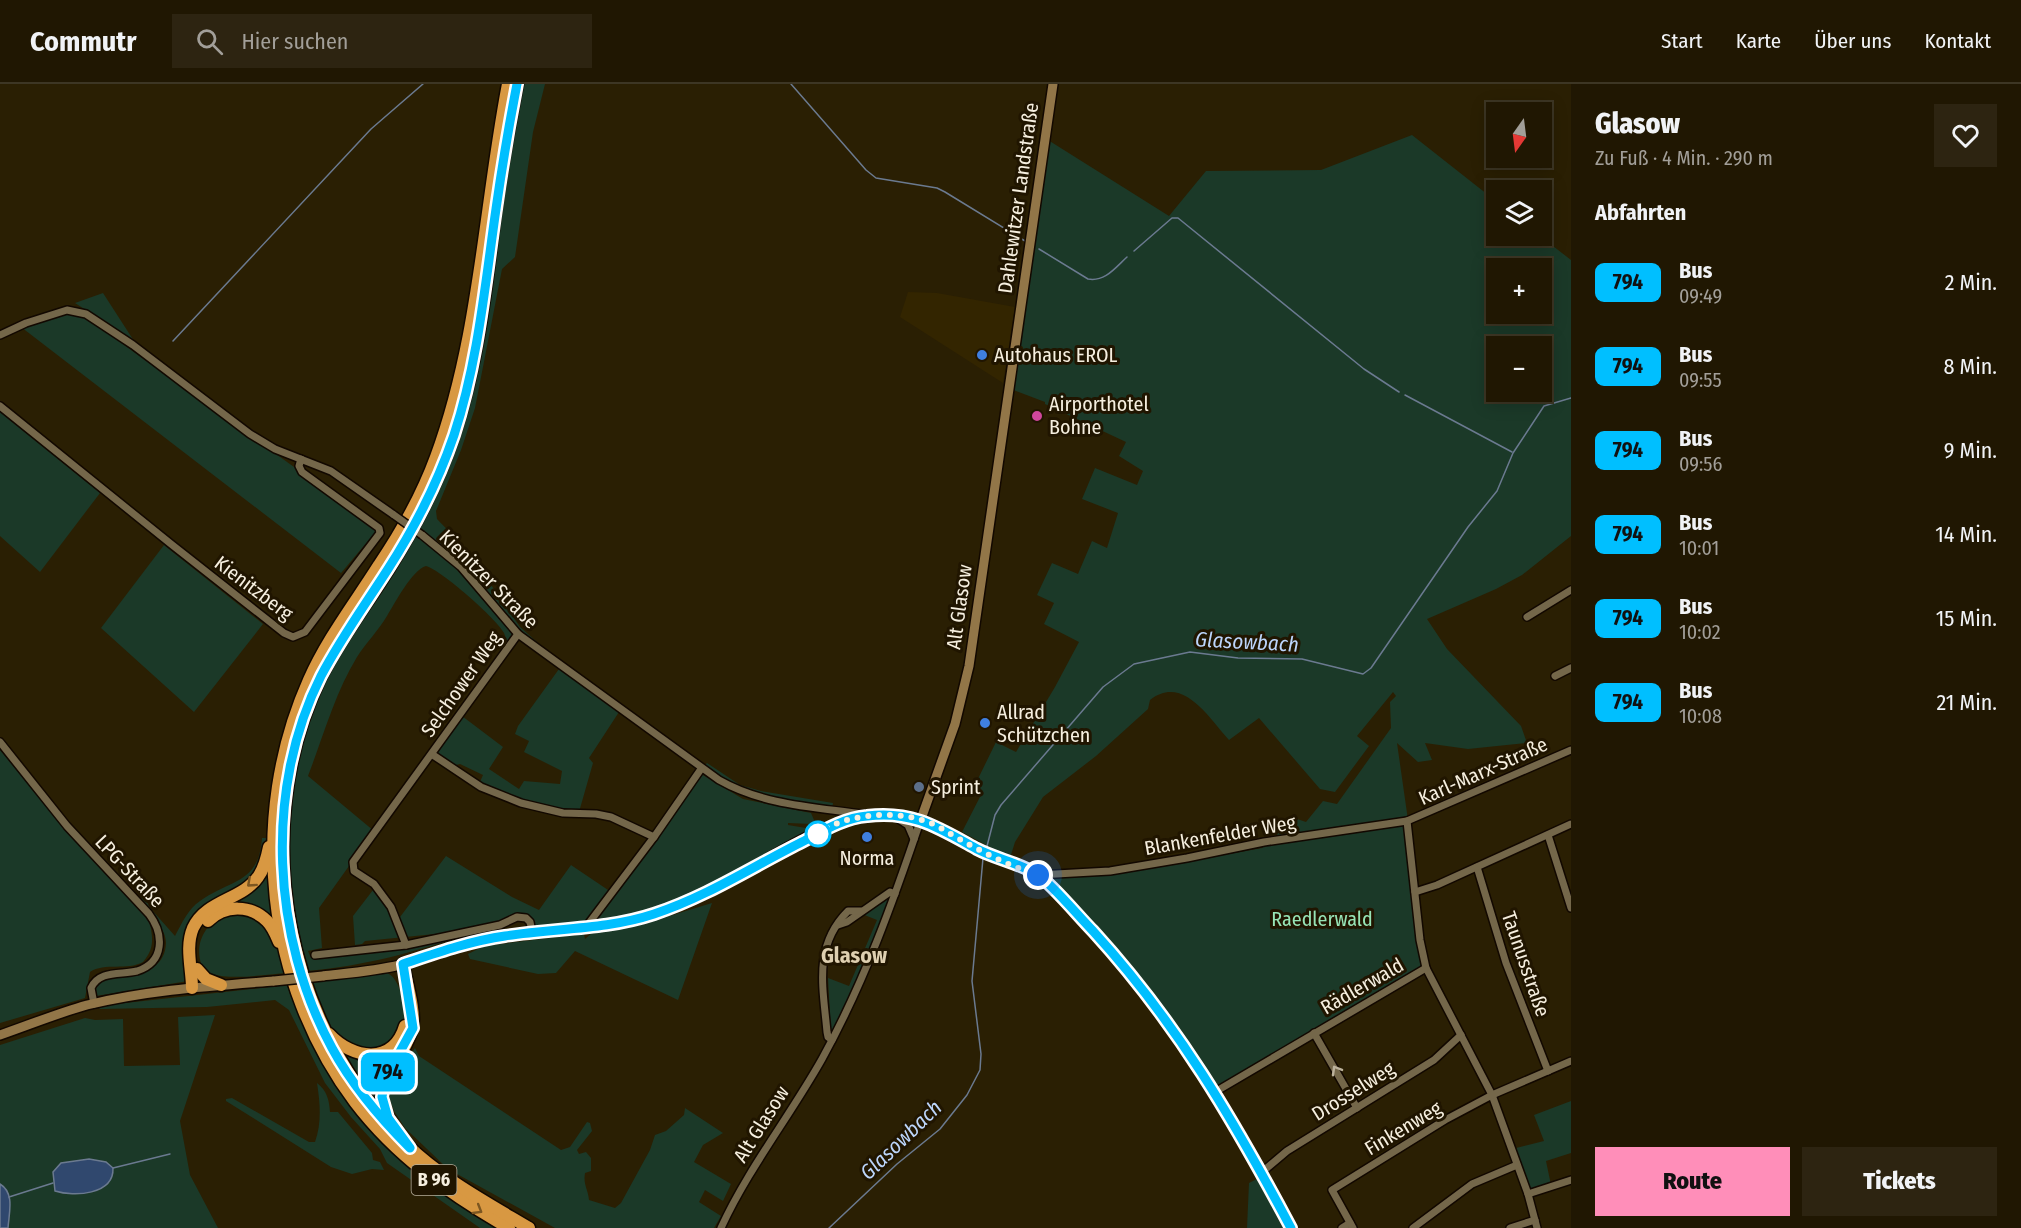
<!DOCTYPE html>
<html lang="de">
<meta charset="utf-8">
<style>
body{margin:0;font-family:"Fira Sans Condensed",sans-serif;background:#2d2411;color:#f1f3f6;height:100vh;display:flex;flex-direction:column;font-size:22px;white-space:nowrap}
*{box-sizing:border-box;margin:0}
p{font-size:20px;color:#a29f99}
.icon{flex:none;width:33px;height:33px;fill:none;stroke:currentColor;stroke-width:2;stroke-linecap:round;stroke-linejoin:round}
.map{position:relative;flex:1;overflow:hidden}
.drawer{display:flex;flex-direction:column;background:#201702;width:450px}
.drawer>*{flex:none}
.badge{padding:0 12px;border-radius:9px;font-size:21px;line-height:39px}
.needle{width:39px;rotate:194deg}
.fabs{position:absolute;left:1486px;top:18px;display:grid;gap:12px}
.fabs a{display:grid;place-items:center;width:66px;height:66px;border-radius:0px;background:#201702;box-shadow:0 3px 15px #0003,0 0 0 2px #3d3624;font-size:30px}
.you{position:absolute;width:30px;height:30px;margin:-15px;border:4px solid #fff;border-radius:50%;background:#1a73e8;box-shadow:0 0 0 9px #1a73e833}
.map>.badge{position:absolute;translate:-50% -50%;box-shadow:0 0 0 3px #fff}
h2{padding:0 24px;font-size:22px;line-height:54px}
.round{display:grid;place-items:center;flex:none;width:63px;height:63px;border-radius:0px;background:#2d2411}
.overview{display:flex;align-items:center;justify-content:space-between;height:102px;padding:0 24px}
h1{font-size:28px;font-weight:800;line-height:45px}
.primary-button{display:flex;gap:12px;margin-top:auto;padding:12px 24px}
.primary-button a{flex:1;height:69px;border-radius:0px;background:#ff8eb9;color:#111;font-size:24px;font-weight:800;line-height:69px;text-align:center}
.primary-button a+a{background:#2d2411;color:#f1f3f6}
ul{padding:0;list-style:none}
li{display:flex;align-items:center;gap:18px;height:84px;padding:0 24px}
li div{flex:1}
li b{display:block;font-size:22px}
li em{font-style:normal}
li .badge{min-width:66px;font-weight:700;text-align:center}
header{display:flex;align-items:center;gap:36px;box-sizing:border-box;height:84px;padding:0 30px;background:#201702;border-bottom:2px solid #3d3624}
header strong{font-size:28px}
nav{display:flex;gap:33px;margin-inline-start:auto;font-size:21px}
.search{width:420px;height:54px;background:#2d2411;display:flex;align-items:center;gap:15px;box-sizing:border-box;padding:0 21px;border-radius:0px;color:#a29f99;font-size:22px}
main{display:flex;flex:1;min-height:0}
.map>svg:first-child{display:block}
</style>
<header>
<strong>Commutr</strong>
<div class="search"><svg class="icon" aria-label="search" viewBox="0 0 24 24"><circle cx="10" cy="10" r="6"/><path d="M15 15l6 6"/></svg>Hier suchen</div>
<nav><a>Start</a><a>Karte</a><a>Über uns</a><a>Kontakt</a></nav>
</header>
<main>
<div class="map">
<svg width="1571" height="1144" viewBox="0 0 1571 1144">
<rect width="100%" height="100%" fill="#2a1f03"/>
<path fill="#332500" d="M 908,208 L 937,209 L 1015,223 L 1003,299 L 900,233 Z"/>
<g fill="#1b3928" fill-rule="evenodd">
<path d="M 522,0 L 545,0 L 533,48 L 515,173 L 502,185 L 475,324 L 461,366 L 436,427 L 437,435 L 467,466 L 520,543 L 545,565 L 522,550 L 464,482 L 419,444 L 494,185 Z"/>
<path d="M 1412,51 L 1497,118 L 1497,152 L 1540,152 L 1571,176 L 1571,452 L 1522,491 L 1496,505 L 1427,535 L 1447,565 L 1521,642 L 1527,659 L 1468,665 L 1425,659 L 1432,676 L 1418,678 L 1397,659 L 1408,736 L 1423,883 L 1215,1004 L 1200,980 L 1051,798 L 1053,794 L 1142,786 L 1262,764 L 1294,734 L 1306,738 L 1323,717 L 1337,720 L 1391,644 L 1390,618 L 1396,612 L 1393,608 L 1357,652 L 1369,662 L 1335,708 L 1320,705 L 1259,634 L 1229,656 C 1209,634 1183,590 1150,616 L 1148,625 L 1096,672 L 1043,713 L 1015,758 L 1010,774 L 962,748 L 982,709 L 974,703 L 996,658 L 1016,668 L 1055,603 L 1079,558 L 1044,540 L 1054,519 L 1037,511 L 1052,479 L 1078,490 L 1092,457 L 1107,464 L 1118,429 L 1082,415 L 1095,384 L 1137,401 L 1143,387 L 1119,372 L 1126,358 L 1045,320 L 1045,318 L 1011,305 L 1017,269 L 1022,270 L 1023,263 L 1018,260 L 1048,56 L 1169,132 L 1206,87 L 1321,86 ZM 1497,184 L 1542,184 L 1542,230 L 1497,230 ZM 1497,262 L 1542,262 L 1542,308 L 1497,308 Z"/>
<path d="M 103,209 L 134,257 L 75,219 Z"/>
<path d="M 66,228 L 81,230 L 379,444 L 341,489 L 21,243 Z"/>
<path d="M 0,328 L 100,409 L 40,488 L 0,452 Z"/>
<path d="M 415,451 L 453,481 L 513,551 L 506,563 C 506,559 506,553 504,549 C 497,535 441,486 426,482 C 412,486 395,519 387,532 C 378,547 366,559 357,573 C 335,609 323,653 308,692 L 374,747 L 319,824 L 322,864 L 308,867 L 311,874 L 383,867 L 470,850 C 413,868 366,882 306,887 C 296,844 287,801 287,757 C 288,691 310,618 343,562 C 366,524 392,488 415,451 Z"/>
<path d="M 164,461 L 263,540 L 194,628 L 101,544 Z"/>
<path d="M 559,585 L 619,628 L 589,674 L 593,679 L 579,728 L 540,722 L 479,700 L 483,691 L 460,680 L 456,681 L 437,670 L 462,632 L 503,663 L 489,685 L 519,705 L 524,697 L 560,700 L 562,687 L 524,668 L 529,657 L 515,650 L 518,642 Z"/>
<path d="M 0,666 L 69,749 L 149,836 C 153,853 155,864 143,878 C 127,887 105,878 90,888 L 85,914 L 0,939 Z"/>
<path d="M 707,679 L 740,701 L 761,707 L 833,719 L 832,725 L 759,712 L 739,705 L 702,684 Z"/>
<path d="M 703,691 L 743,715 L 811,729 L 814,736 L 821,736 L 822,740 L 814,743 L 812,740 L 788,739 L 788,741 L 812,745 C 762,770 710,805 656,823 C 615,837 572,841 529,844 L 527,831 L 518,830 L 498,839 L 455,848 L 365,857 L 362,860 L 355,861 L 353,832 L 373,806 L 397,837 L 446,772 L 512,813 L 539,826 L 571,781 L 614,810 L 697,692 Z"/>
<path d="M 262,754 L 267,754 L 266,765 L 258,790 L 194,838 L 188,897 L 96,912 L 93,909 C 102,878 164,904 166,859 C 166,844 152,835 146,824 C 142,817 140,809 137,802 L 151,825 L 175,852 C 182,839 188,825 200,817 C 231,795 259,800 262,754 Z"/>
<path d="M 269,776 L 275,846 C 258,816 216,812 200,845 C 193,858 194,872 196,887 L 194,887 C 193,874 191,862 195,850 C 205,813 255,820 269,776 Z"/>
<path d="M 887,813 L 890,813 L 870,867 L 831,950 L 828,894 L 849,902 L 877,836 L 862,830 Z"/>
<path d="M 712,819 L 678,916 L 575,867 L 556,889 L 538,890 L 470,875 L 468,870 L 484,862 L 584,850 L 585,855 L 593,848 L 640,841 Z"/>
<path d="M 226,829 L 255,831 L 274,853 L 285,889 C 265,891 230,896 212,890 L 208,892 C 190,869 201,841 226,829 Z"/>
<path d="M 387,889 C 401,894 408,930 402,942 C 399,949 392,956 387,962 L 355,967 L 332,948 L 310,899 Z"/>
<path d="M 287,901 C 291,915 298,927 303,940 C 343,1029 413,1094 496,1144 L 480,1144 L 387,1079 L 380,1065 L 351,1033 L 325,999 L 289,926 L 275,916 L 207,923 L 100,925 L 98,922 Z"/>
<path d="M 411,929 L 383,1028 L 362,1003 L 340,964 L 344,968 L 396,962 Z"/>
<path d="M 215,931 L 180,1037 L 190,1091 L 218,1144 L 8,1144 C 9,1129 15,1109 0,1100 L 0,961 L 85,934 L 95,936 L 123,935 L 124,982 L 180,981 L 178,933 ZM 89,1075 L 106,1078 L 97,1107 L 90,1107 L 61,1079 Z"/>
<path d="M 415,964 L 419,972 L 561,1066 L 570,1063 L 587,1038 L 590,1039 L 592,1047 L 577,1066 L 579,1070 L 586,1068 L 591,1074 L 591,1087 L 585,1089 C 583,1101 588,1105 589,1116 L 615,1124 L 621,1119 L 650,1066 L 655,1051 L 666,1047 L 684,1031 L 685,1024 L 723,1049 L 703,1061 L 694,1078 L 731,1100 L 723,1117 L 705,1106 L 699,1118 L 721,1132 L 714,1144 L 555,1144 L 448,1085 L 405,1044 L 394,1027 L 389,1013 L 392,998 Z"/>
<path d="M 317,999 C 327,1007 329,1015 330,1028 L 338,1028 L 372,1069 L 373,1076 L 380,1078 L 384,1086 L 372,1085 L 352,1090 L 331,1083 L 226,1017 L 226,1015 L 232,1014 L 309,1058 L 315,1058 C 322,1038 320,1019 317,999 Z"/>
<path d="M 1571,1017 L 1571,1069 L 1546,1077 L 1551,1101 L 1529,1107 L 1516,1064 L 1544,1057 L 1534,1031 Z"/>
<path d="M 1257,1095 L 1283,1144 L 1247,1144 L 1249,1099 Z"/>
</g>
<g fill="#30486e" stroke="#6b7a90" stroke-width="1.5">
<path d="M 89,1075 L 106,1078 L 113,1084 C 114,1111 74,1113 55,1107 L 53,1088 L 61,1079 Z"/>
<path d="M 0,1100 C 15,1109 9,1129 8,1144 L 0,1144 Z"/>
</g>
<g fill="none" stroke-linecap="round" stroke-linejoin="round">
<g stroke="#6b7a90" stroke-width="1.5">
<path d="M 791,0 L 866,86 L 876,94 L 937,104 L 945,108 L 1025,157"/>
<path d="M 1039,165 L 1088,195 C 1105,198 1115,184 1127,173"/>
<path d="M 1134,167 L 1172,134 L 1178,134 L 1364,285 L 1399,308"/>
<path d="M 173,257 L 371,45 L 423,0"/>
<path d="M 1405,311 L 1512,368"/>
<path d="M 986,766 L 995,731 L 1001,721 L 1103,603 L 1134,580 L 1190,568 L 1238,574 L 1302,575 L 1363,590 L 1371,584 L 1468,443 L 1497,407 L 1513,369 L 1544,322 L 1571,314"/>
<path d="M 113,1084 L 170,1070"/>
<path d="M 9,1113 L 53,1099"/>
<path d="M 829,1144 L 897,1080 L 940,1045 L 967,1011 L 980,986 L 981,970 L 972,897 L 983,774"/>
</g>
<defs>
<g id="street">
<path d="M 0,251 L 26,239 L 67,226 L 86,230 L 133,261 L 250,350 L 275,365 L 331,387 L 394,431"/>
<path d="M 0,322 L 171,460 L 284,549 L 293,553 L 305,548 L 380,449 L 379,444 L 302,388 L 299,382 L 301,375"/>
<path d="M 422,451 L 461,483 L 518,550 L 719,696 C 763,721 813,723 862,730"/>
<path d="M 1527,533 L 1571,506"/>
<path d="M 1555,592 L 1571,584"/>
<path d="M 0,658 L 67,742 L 149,830 C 164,850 165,878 137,887 C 121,891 99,886 91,904 L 94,920"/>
<path d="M 433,671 L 481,703 L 521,719 L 563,729 L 596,730 L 611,733 L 654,753"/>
<path d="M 894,732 L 908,741 L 914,755"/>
<path d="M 1407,737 L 1420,856 L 1426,884 L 1492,1011 L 1528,1110 L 1537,1144"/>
<path d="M 1548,751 L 1571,824"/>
<path d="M 1477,783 L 1506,879 L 1548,987"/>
<path d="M 1038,791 L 1110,787 L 1187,774 L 1264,758 L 1407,737 L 1571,666"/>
<path d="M 1415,808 L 1437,801 L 1571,740"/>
<path d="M 838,841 L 847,838 L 890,808 L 895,810"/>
<path d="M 586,843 L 654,753 L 701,685"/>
<path d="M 406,861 L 391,823 L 374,800 L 354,787 L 353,778 L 518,550"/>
<path d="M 315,871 L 406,861 L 500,841 L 517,833 L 526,834 L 530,838 L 532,848"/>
<path d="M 1314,949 L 1357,1024"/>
<path d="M 832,956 L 828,953 L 827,948 C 823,903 813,862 848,827 L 861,827"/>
<path d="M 1215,1008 L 1426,884"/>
<path d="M 1261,1089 L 1287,1067 L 1434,976 L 1461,951"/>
<path d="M 1528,1110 L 1571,1096"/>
<path d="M 721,1144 C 748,1085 790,1032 822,975 C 864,899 893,818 921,735"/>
<path d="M 1342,1144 L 1350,1139"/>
<path d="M 1353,1144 L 1332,1106 L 1445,1036 L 1492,1011 L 1571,977"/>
<path d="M 1413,1144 L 1472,1100 L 1517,1081"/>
<path d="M 1510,1144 L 1535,1136"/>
</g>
<g id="secondary">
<path d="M 921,735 L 955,640 L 969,582 L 1053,0"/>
<path d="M 323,892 C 349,889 375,887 400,881 C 435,871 468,858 504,852 C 555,844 609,846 658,829 C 682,820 707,810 729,797 C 766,777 829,734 870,731 C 921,728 939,746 981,767 C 999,776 1019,781 1037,791 C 1051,799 1067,821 1079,833 C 1169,924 1231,1032 1291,1144"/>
<path d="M 0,951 C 29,941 58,929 87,921 C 148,906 212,902 274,897"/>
</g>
<g id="highway">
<path d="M 508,0 C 484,124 480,254 436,373 C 422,411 402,447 379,481 C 355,519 327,555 309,596 C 248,733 266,899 355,1018 C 396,1072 451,1111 509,1144"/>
<path d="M 517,0 C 509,42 501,85 495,128 C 486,203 478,278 454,350 C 438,398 415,442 389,484 C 366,521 339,555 320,594 C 247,748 285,942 406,1060 C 442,1095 487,1119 529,1144"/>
<path d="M 208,837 C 225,820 251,821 267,837 C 273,843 276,851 279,858"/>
<path d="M 197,885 L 206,895 L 221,901"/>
<path d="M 192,904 C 192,885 185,863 193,844 C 206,816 242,816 258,793 C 264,785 267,773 269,763"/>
<path d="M 329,950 C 352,975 393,982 405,942"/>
<path d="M 391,1038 C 364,1001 405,977 412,944 C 416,928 406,897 403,880"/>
</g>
</defs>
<use href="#street" stroke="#120800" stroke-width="10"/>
<use href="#secondary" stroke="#120800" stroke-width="12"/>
<use href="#highway" stroke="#120800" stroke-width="15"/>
<use href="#street" stroke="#74674a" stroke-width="7"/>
<use href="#secondary" stroke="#927648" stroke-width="9"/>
<use href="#highway" stroke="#d89842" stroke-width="12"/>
<defs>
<path id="street-bridge" d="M 394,431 L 422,451"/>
<path id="secondary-bridge" d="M 274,897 L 323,892"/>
</defs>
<use href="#street-bridge" stroke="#120800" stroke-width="10" stroke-linecap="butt"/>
<use href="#secondary-bridge" stroke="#120800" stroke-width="12" stroke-linecap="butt"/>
<use href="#street-bridge" stroke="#74674a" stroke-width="7"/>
<use href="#secondary-bridge" stroke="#927648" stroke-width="9"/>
</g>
<defs><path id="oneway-chevron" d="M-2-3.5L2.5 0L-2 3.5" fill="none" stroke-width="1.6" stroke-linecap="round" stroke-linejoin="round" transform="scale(1.5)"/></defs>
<g stroke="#7c5621">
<use href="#oneway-chevron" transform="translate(251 799) rotate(138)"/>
<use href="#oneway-chevron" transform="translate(478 1126) rotate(31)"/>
</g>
<use stroke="#bcb29c" href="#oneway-chevron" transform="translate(1336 986) rotate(-120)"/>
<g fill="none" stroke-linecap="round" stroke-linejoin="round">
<defs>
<path id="line" d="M 517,0 C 509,41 502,83 496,125 C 485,201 478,278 454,351 C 438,398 415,443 388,485 C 365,521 341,554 321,592 C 264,705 272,854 332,964 C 352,1001 380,1034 410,1064 L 388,1034 L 382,1013 L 385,995 L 413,944 L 403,880 C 436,869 470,857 505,852 C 554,844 606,846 654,830 C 706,813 752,783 800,759 C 821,748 843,734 867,732 C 912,726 939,744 977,765 C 996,775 1020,779 1038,791 C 1052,800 1080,834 1093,847 C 1177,939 1233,1035 1291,1144"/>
</defs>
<use href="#line" stroke="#fff" stroke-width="14"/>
<use href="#line" stroke="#00bfff" stroke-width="9"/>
<path stroke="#f6efdf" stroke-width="6" stroke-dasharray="0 10.8" d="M 818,750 C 842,731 890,726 922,736 C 937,740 949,750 963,757 C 986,770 1012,783 1038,791"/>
</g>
<g fill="#3f7fe0" stroke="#201500" stroke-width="2">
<circle cx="982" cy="271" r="6"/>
<circle cx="985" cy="639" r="6"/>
<circle cx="867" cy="753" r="6"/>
</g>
<circle fill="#d1479c" stroke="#201500" stroke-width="2" cx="1037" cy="332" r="6"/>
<circle fill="#5c6f8a" stroke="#201500" stroke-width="2" cx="919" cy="703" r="6"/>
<circle fill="#fff" stroke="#00bfff" stroke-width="3" cx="818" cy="750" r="12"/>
<g text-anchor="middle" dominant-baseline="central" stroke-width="6" stroke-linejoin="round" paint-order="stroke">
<rect fill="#201500" stroke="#b6ae9c" stroke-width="1.5" x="411.5" y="1081" width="45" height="30" rx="4.5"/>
<g font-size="18" font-weight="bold" fill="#f6efdf">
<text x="434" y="1096">B 96</text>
</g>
<g font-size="20" fill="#f6efdf" stroke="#201500">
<text transform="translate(1018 114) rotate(-82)">Dahlewitzer Landstraße</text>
<text transform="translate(489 495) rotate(45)">Kienitzer Straße</text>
<text transform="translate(254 504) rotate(37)">Kienitzberg</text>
<text transform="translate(959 523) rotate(-82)">Alt Glasow</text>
<text transform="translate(461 600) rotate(-55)">Selchower Weg</text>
<text transform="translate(1483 687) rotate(-24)">Karl-Marx-Straße</text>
<text transform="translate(1220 751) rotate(-10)">Blankenfelder Weg</text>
<text transform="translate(130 787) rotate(47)">LPG-Straße</text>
<text transform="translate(1526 880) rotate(71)">Taunusstraße</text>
<text transform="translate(1362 902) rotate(-30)">Rädlerwald</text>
<text transform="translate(1353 1007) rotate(-32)">Drosselweg</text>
<text transform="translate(761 1040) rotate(-58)">Alt Glasow</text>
<text transform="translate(1403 1044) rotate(-31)">Finkenweg</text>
</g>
<g font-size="20" fill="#f6efdf" stroke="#201500" text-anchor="start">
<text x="994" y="271">Autohaus EROL</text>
<text x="1049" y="320">Airporthotel<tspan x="1049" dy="23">Bohne</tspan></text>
<text x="997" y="628">Allrad<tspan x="997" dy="23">Schützchen</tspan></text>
<text x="931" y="703">Sprint</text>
<text x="867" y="774" text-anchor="middle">Norma</text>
</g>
<g font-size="20" fill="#97e4b6" stroke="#201500">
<text x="1322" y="835">Raedlerwald</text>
</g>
<g font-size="21" font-style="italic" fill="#bcd5fb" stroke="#201500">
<text transform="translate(1247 558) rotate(3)">Glasowbach</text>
<text transform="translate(901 1056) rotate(-44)">Glasowbach</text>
</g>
<g font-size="22" font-weight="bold" fill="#decfb0" stroke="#201500">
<text x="854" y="871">Glasow</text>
</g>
</g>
</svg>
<div class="fabs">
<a><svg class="needle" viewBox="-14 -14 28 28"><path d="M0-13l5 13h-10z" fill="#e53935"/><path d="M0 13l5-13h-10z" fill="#a29f99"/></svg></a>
<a><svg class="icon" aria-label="layers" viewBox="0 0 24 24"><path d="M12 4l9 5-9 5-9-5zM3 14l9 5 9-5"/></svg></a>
<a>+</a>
<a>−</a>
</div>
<div class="you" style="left:1038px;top:791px"></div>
<b class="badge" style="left:388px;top:988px;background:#00bfff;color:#111">794</b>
</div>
<section class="drawer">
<div class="overview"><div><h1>Glasow</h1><p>Zu Fuß · 4 Min. · 290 m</p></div><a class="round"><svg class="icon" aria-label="heart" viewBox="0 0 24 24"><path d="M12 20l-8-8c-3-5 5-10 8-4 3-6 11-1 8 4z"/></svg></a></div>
<h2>Abfahrten</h2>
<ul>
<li><span class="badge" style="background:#00bfff;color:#111">794</span><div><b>Bus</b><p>09:49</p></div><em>2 Min.</em></li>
<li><span class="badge" style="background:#00bfff;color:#111">794</span><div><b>Bus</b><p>09:55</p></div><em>8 Min.</em></li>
<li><span class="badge" style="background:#00bfff;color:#111">794</span><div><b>Bus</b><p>09:56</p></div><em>9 Min.</em></li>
<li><span class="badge" style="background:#00bfff;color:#111">794</span><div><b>Bus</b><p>10:01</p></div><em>14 Min.</em></li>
<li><span class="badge" style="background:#00bfff;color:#111">794</span><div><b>Bus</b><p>10:02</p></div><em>15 Min.</em></li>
<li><span class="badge" style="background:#00bfff;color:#111">794</span><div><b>Bus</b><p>10:08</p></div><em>21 Min.</em></li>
</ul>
<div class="primary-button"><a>Route</a><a>Tickets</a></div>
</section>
</main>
